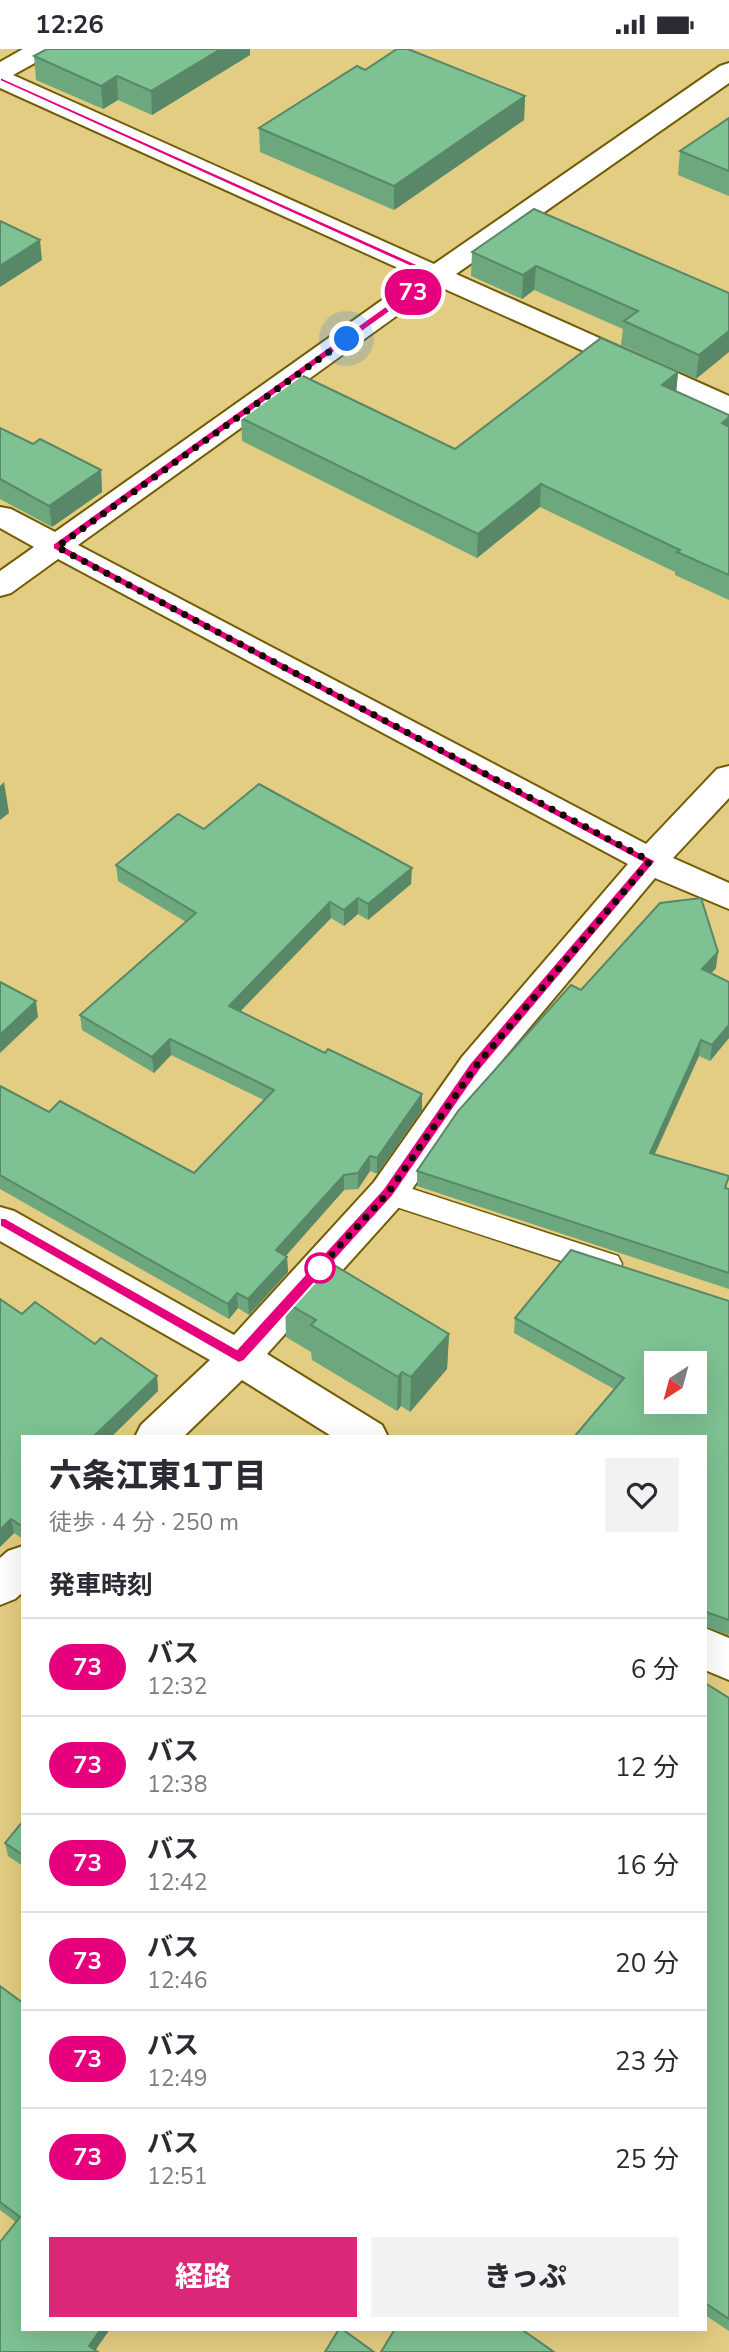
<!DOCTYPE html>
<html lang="ja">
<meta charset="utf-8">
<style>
body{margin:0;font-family:"Nunito Sans","Noto Sans JP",sans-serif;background:#f2f2f3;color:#2b2b33;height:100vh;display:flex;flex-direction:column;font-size:26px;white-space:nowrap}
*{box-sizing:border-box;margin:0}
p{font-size:23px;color:#7c7c81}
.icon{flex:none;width:38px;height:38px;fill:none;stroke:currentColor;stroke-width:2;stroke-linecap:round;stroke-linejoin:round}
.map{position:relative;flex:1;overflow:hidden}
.side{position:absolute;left:21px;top:1386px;width:686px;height:896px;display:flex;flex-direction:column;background:#fff;border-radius:0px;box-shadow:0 7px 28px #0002}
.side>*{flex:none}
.badge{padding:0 14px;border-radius:23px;font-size:24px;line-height:46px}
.needle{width:46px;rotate:216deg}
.fabs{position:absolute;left:644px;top:1302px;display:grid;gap:14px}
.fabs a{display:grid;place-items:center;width:63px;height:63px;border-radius:0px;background:#fff;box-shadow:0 7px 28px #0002;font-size:35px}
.you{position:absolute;width:35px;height:35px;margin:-18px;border:5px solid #fff;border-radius:50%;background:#1a73e8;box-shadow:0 0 0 10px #1a73e833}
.map>.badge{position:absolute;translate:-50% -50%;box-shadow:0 0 0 4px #fff}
h2{padding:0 28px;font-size:26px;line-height:63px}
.round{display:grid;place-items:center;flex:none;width:74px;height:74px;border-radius:0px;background:#f2f2f3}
.head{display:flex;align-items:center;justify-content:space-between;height:119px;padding:0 28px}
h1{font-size:33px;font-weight:800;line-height:52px}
.action{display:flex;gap:14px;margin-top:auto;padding:14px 28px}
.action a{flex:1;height:80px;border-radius:0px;background:#db2777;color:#fff;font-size:28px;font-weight:800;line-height:80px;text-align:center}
.action a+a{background:#f2f2f3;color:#2b2b33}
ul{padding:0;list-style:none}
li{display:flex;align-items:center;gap:21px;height:98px;padding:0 28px;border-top:2px solid #e1e1e2}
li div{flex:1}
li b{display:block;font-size:26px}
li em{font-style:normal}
li .badge{min-width:77px;font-weight:700;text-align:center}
.status{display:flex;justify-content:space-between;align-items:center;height:49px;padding:0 35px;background:#fff;direction:ltr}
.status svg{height:19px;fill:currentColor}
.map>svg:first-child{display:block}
</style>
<div class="status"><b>12:26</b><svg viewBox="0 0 49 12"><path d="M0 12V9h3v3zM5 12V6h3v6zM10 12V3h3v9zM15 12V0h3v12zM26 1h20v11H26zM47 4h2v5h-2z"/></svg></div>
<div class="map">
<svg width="729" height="2303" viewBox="0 0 729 2303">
<rect width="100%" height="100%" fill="#e3cd82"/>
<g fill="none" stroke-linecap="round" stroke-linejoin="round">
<defs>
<path id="service" d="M 388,1132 L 618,1207 L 622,1215 L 618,1223 L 607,1227 L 378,1152 L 373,1144 L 378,1136 Z"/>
<g id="minor">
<path d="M 23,0 L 55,0 L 51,5 L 13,26 L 434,215 L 720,17 L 729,14 L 729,34 L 456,225 L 729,347 L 729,367 L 438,237 L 78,496 L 646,795 L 717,720 L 729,717 L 729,749 L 673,809 L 729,834 L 729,860 L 655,829 L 488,1028 L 402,1155 L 267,1305 L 382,1376 L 388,1388 L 333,1388 L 242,1331 L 183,1388 L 135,1388 L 141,1376 L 210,1311 L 0,1192 L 0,1158 L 14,1162 L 234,1286 L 374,1133 L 462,1008 L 628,815 L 58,510 L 11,544 L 0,547 L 0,522 L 34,498 L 0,479 L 0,458 L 11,460 L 55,483 L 416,227 L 0,39 L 0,13 Z"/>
<path d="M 23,1497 L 23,1543 L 15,1550 L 0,1556 L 0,1509 L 8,1502 Z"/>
<path d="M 705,1579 L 729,1589 L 729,1631 L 705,1621 Z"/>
</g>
</defs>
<use href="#service" stroke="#715c05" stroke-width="3"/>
<use href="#minor" stroke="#715c05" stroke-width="4"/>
<use href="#service" fill="#fff" fill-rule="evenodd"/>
<use href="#minor" fill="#fff" fill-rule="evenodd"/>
</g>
<g fill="#6ca77e">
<path d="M 250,6 L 152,66 L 118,51 L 103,60 L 36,31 L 34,7 Z"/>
<path d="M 365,21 L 525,47 L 524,71 L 394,161 L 260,103 L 259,79 Z"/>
<path d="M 729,69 L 729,147 L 678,126 L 680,102 Z"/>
<path d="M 472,203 L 729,244 L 696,330 L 621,296 L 623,280 L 534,241 L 522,250 L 471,227 Z"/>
<path d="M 678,323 L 676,342 L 729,366 L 729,551 L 675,526 L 675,523 L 540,458 L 477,509 L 242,392 L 241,369 L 455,400 Z"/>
<path d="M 0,379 L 33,395 L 101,421 L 102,443 L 52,478 L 0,450 Z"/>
<path d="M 204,780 L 411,835 L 368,871 L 358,865 L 344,877 L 331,869 L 240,962 L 325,1004 L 422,1045 L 422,1061 L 377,1125 L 370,1122 L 358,1140 L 344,1141 L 285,1207 L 287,1208 L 288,1223 L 249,1266 L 238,1259 L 229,1270 L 0,1140 L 0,1037 L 49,1063 L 194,1124 L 264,1051 L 171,1006 L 154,1024 L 82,981 L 80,966 L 186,873 L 118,832 L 116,816 Z"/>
<path d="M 716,919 L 711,925 L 729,933 L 729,989 L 710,1012 L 699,1007 L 655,1105 L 729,1140 L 729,1240 L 417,1137 L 417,1122 L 581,941 Z"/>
<path d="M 0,1250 L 22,1265 L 95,1295 L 157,1327 L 158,1342 L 111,1388 L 23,1388 L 23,1490 L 14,1484 L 0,1498 Z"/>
<path d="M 729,1252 L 729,1585 L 728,1586 L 706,1578 L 705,1388 L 614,1340 L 514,1284 L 515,1269 Z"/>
<path d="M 285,1253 L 449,1285 L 447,1320 L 410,1363 L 401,1357 L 397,1362 L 312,1311 L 311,1303 L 286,1288 Z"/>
<path d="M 705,1634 L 729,1649 L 729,2282 L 705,2266 Z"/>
<path d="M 23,1772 L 23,1817 L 8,1807 L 5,1794 Z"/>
<path d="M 0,1937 L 23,1954 L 23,2280 L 110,2280 L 95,2301 L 0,2303 L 16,2173 L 0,2161 Z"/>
</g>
<g fill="#588867">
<path d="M 221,0 L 250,0 L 250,6 L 152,66 L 151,42 Z"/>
<path d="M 117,27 L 118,51 L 103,60 L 101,37 Z"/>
<path d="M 525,47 L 524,71 L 394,161 L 394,137 Z"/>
<path d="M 40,191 L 42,211 L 0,238 L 0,217 Z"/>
<path d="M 536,217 L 534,241 L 522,250 L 523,226 Z"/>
<path d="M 729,282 L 729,303 L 696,330 L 699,306 Z"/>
<path d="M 678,323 L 676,346 L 662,336 Z"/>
<path d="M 729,368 L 729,383 L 722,374 Z"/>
<path d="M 101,421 L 102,443 L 52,478 L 49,457 Z"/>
<path d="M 541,435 L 540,458 L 477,509 L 478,485 Z"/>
<path d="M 4,733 L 9,764 L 0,771 L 0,737 Z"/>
<path d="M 412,819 L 411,835 L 368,871 L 368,855 Z"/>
<path d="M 358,849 L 358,865 L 344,877 L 344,861 Z"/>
<path d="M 330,853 L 331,869 L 230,973 L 229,957 Z"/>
<path d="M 718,903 L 716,919 L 700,936 L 702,920 Z"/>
<path d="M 36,952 L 38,968 L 0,1004 L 0,986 Z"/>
<path d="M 729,976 L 729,989 L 710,1012 L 712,996 Z"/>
<path d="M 170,990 L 171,1006 L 154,1024 L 152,1008 Z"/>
<path d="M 701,991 L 699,1007 L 648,1119 L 650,1104 Z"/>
<path d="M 422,1045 L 422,1061 L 377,1125 L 377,1109 Z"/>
<path d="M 370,1107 L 370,1122 L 358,1140 L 358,1124 Z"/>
<path d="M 344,1126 L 344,1141 L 277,1217 L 276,1201 Z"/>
<path d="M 287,1208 L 288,1223 L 249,1266 L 248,1250 Z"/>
<path d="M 237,1244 L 238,1259 L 229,1270 L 228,1255 Z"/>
<path d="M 449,1285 L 447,1320 L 410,1363 L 411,1328 Z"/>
<path d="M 402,1323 L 401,1357 L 397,1362 L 398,1328 Z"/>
<path d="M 157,1327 L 158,1342 L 111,1388 L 93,1388 Z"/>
<path d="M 11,1470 L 14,1484 L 0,1498 L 0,1481 Z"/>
<path d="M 101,2280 L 110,2280 L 94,2303 L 89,2297 Z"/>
</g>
<g fill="#7ec293" stroke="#588867" stroke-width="2" fill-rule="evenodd">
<path d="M 47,0 L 221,0 L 151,42 L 117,27 L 101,37 L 34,7 Z"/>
<path d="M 397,0 L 408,0 L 525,47 L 394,137 L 259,79 L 357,17 L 365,21 Z"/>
<path d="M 729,69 L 729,122 L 680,102 Z"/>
<path d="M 534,160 L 729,244 L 729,282 L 699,306 L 624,272 L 638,262 L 536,217 L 523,226 L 472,203 Z"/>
<path d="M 0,172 L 40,191 L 0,217 Z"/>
<path d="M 601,289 L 678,323 L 662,336 L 729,366 L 729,368 L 722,374 L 729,378 L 729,526 L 677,503 L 680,501 L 541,435 L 478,485 L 241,369 L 301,326 L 455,400 Z"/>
<path d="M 0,379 L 33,395 L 40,390 L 101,421 L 49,457 L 0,430 Z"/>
<path d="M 259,735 L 412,819 L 368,855 L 358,849 L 344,861 L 330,853 L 229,957 L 325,1004 L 328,1000 L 422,1045 L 377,1109 L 370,1107 L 358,1124 L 344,1126 L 276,1201 L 287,1208 L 248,1250 L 237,1244 L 228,1255 L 0,1126 L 0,1037 L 49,1063 L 60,1052 L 194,1124 L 274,1041 L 170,990 L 152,1008 L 80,966 L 196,864 L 116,816 L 178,765 L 204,780 Z"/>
<path d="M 701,849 L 718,903 L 702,920 L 729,933 L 729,976 L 712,996 L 701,991 L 650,1104 L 729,1127 L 725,1139 L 729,1140 L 729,1224 L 417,1122 L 458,1062 L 571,936 L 581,941 L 660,854 Z"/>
<path d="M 0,933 L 36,952 L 0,986 Z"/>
<path d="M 571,1201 L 729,1252 L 729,1571 L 706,1563 L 705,1607 L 705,1388 L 574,1388 L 624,1329 L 515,1269 ZM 656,1314 L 695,1314 L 695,1353 L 656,1353 Z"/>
<path d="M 324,1210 L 449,1285 L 411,1328 L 402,1323 L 398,1328 L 311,1276 L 316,1271 L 285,1253 Z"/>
<path d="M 0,1250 L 22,1265 L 35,1253 L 95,1295 L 101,1289 L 157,1327 L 93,1388 L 23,1388 L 23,1478 L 11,1470 L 0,1481 Z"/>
<path d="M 705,1634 L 729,1649 L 729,2270 L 705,2254 Z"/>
<path d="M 23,1772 L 23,1806 L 5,1794 Z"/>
<path d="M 0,1937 L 23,1954 L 23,2280 L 101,2280 L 89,2297 L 98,2303 L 0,2303 L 0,2193 L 20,2168 L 0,2153 Z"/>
<path d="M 339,2280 L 342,2280 L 374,2303 L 325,2303 Z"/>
<path d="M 395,2280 L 521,2280 L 554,2303 L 381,2303 Z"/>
</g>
<path fill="#e6007e" stroke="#fff" stroke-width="2" d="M 0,28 L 441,226 L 64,497 L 656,812 L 480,1021 L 392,1148 L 244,1312 L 239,1314 L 0,1177 L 0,1169 L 5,1169 L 237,1300 L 383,1140 L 470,1014 L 642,813 L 53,500 L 53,495 L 429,226 L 0,32 Z"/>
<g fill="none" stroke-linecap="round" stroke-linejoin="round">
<path stroke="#120c00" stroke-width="7" stroke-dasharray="0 12.6" d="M 320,1219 L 313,1226 L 388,1144 L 475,1018 L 650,812 L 57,498 L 347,290"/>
</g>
<circle fill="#fff" stroke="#e6007e" stroke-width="3.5" cx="320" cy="1219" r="14"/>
</svg>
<div class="fabs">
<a><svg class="needle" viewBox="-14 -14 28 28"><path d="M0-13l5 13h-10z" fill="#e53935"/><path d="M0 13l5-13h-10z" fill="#7c7c81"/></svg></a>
</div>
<div class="you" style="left:347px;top:290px"></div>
<b class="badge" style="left:413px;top:243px;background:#e6007e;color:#fff">73</b>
<section class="side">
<div class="head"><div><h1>六条江東1丁目</h1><p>徒歩 · 4 分 · 250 m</p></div><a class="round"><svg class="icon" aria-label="heart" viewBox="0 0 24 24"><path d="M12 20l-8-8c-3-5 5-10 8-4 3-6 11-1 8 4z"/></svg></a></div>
<h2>発車時刻</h2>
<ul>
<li><span class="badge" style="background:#e6007e;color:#fff">73</span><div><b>バス</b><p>12:32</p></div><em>6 分</em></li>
<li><span class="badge" style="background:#e6007e;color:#fff">73</span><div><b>バス</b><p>12:38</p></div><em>12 分</em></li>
<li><span class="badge" style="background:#e6007e;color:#fff">73</span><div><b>バス</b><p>12:42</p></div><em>16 分</em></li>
<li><span class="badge" style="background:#e6007e;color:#fff">73</span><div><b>バス</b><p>12:46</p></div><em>20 分</em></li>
<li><span class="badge" style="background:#e6007e;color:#fff">73</span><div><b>バス</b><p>12:49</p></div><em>23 分</em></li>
<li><span class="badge" style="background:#e6007e;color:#fff">73</span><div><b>バス</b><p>12:51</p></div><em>25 分</em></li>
</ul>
<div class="action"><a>経路</a><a>きっぷ</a></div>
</section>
</div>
